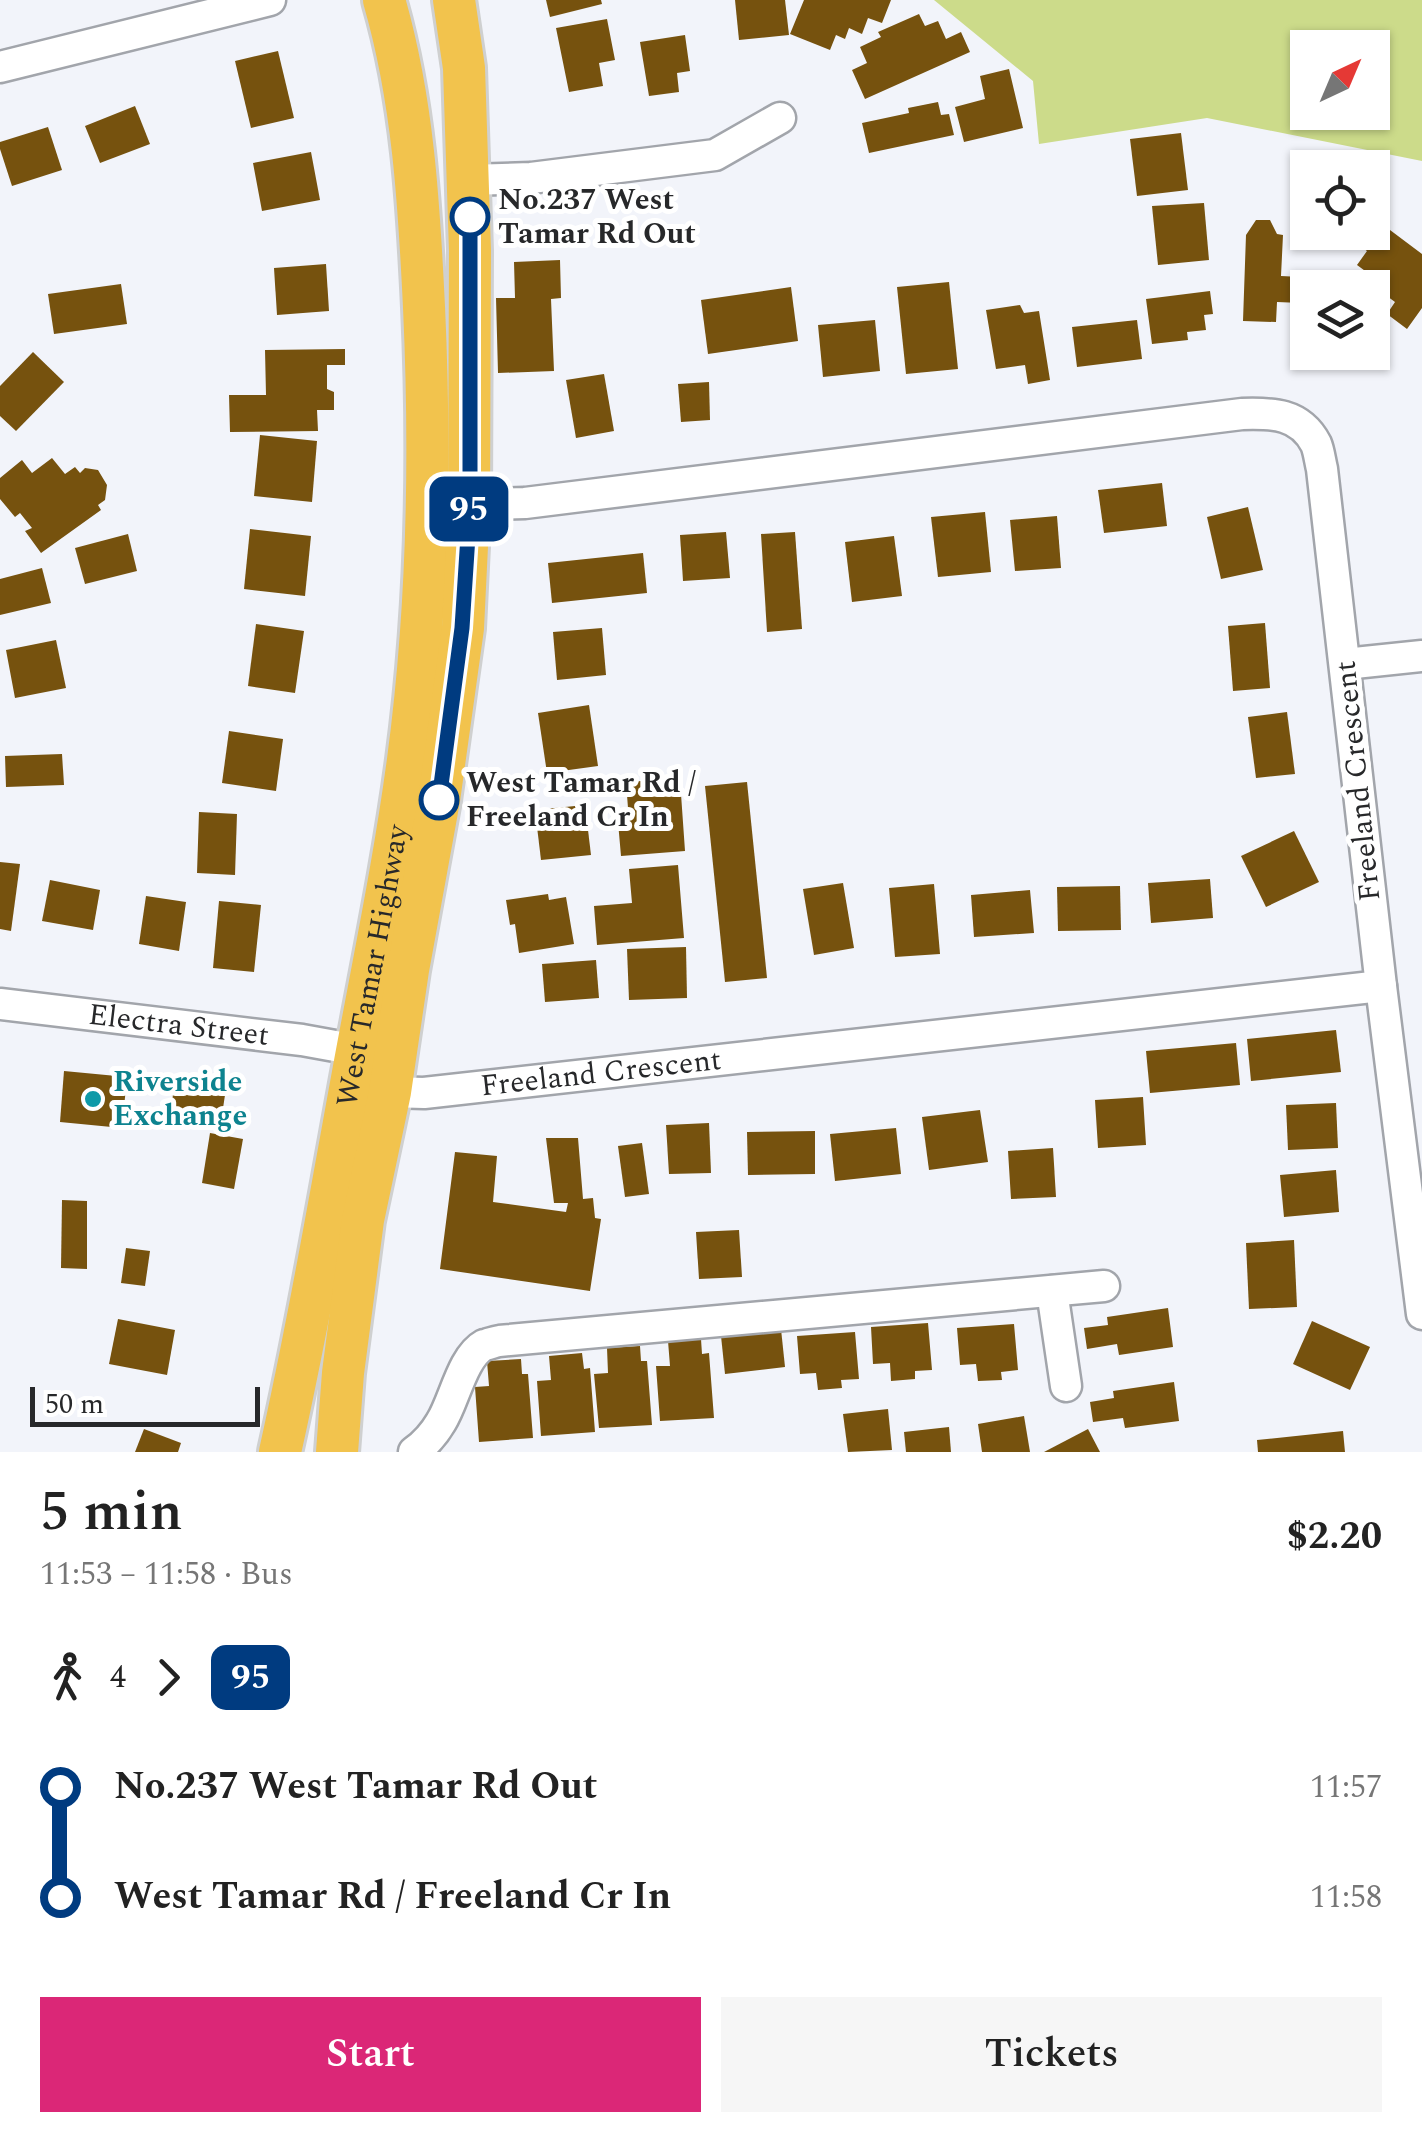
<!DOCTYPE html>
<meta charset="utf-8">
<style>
body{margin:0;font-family:Spectral,serif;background:#f6f6f6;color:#222;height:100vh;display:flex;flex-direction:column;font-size:38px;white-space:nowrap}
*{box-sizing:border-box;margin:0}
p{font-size:32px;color:#767676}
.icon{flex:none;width:55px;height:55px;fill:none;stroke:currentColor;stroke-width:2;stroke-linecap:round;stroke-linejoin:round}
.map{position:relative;height:1452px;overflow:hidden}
.details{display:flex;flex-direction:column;background:#fff;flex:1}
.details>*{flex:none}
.badge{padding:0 20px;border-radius:15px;font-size:35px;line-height:65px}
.needle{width:65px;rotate:44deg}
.controls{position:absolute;left:1290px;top:30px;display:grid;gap:20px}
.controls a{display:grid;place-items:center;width:100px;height:100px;border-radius:0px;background:#fff;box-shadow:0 2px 8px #0004;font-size:50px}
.scale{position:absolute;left:30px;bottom:25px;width:230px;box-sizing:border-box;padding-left:10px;border:5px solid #27282a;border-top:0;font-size:28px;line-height:35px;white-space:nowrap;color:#27282a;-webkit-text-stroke:8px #fff;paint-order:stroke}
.map>.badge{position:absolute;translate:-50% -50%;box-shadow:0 0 0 5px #fff}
.legs{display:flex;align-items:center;gap:15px;height:110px;padding:0 40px;font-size:32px}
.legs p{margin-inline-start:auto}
.headline{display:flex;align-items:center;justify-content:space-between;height:170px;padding:0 40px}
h1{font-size:55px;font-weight:600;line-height:75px}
.button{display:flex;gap:20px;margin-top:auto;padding:20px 40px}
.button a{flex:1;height:115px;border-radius:0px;background:#db2777;color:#fff;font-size:40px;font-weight:600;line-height:115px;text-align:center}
.button a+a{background:#f6f6f6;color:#222}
ul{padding:0 40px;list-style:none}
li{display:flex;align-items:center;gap:35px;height:110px;font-size:38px}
li i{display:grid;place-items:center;width:15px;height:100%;margin:0 12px;background:currentColor}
li i::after{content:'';width:25px;height:25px;margin:-12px;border:8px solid;border-radius:50%;background:#fff}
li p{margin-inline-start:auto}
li:first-child i{background:linear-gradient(#0000 50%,currentColor 0)}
li:last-child i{background:linear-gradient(currentColor 50%,#0000 0)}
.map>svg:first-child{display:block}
</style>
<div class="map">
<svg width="1422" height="1452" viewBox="0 0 1422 1452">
<rect width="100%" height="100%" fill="#f2f4fa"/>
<path fill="#ccdb8a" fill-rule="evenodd" d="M 934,0 L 1422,0 L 1422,161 L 1207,118 L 1039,144 L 1033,81 ZM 1308,48 L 1372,48 L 1372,112 L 1308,112 Z"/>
<g fill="#76520e">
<path d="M 546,0 L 601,0 L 602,4 L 550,17 Z"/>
<path d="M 735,0 L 785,0 L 789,35 L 739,40 Z"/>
<path d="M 804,0 L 891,0 L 882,23 L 868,18 L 862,34 L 849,28 L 845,39 L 836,35 L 830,50 L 790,34 Z"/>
<path d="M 919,14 L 925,26 L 938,21 L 946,39 L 961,32 L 970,52 L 865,99 L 852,70 L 867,63 L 860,47 L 881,37 L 878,32 Z"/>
<path d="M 607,19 L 615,60 L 599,63 L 603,86 L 569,92 L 556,28 Z"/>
<path d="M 685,35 L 690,71 L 677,73 L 679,92 L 649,96 L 640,42 Z"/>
<path d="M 278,51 L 294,118 L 251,128 L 235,61 Z"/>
<path d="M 1009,69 L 1023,128 L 964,142 L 955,107 L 985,99 L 980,76 Z"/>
<path d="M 938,102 L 941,115 L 949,114 L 954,135 L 869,153 L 862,123 L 909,113 L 908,108 Z"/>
<path d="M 135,106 L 150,144 L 100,163 L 85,126 Z"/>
<path d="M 48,127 L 62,170 L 12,186 L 0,149 L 0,142 Z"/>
<path d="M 1181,133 L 1188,190 L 1137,196 L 1130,139 Z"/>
<path d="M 311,152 L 320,200 L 262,211 L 253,163 Z"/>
<path d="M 1204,203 L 1209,260 L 1158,265 L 1152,206 Z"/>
<path d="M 1256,220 L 1270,220 L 1277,234 L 1283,235 L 1281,276 L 1301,277 L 1301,303 L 1277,302 L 1276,322 L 1243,321 L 1246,235 Z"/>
<path d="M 1378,221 L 1422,254 L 1422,308 L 1407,329 L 1387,314 L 1395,302 L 1368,282 L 1372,276 L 1357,265 L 1367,251 L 1360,246 L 1370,232 L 1372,232 Z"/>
<path d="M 560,260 L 561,298 L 551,299 L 554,371 L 498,373 L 496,298 L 515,298 L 514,262 Z"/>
<path d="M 326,264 L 329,311 L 277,315 L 274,268 Z"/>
<path d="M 949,282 L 958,369 L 906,374 L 897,287 Z"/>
<path d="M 121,284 L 127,324 L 54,334 L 48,294 Z"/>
<path d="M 791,287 L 798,341 L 708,354 L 701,300 Z"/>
<path d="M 1210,291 L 1213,314 L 1204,315 L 1206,330 L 1187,332 L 1188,340 L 1152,344 L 1146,299 Z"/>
<path d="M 1020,305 L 1024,313 L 1039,311 L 1050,380 L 1028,384 L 1025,365 L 996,369 L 986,310 Z"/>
<path d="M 875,320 L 880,371 L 823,377 L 818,325 Z"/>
<path d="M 1137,320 L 1142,359 L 1077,367 L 1072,327 Z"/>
<path d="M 345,349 L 345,365 L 327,365 L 327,389 L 334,392 L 334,410 L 317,410 L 318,431 L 230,432 L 229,395 L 266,395 L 265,350 Z"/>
<path d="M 33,352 L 64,382 L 16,431 L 0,416 L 0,386 Z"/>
<path d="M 604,374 L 614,431 L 576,438 L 566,380 Z"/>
<path d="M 709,382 L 710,420 L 681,422 L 678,384 Z"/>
<path d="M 260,435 L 317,441 L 312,502 L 254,496 Z"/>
<path d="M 52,458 L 65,474 L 75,467 L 80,473 L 85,468 L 98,470 L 107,485 L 105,500 L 98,505 L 101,510 L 41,553 L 25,531 L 32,528 L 20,513 L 15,517 L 0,499 L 0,478 L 22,460 L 32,473 Z"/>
<path d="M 1162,483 L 1167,526 L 1104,533 L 1098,490 Z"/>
<path d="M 1248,507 L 1263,570 L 1221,579 L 1207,517 Z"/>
<path d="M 985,512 L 991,572 L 938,577 L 931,517 Z"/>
<path d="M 1057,516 L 1061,568 L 1015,571 L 1010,520 Z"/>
<path d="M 250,529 L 311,536 L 305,596 L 244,589 Z"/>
<path d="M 726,532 L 730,578 L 683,581 L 680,535 Z"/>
<path d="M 795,532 L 802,629 L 767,632 L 761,534 Z"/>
<path d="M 128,534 L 137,571 L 85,584 L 75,548 Z"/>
<path d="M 894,536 L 902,596 L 852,602 L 845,542 Z"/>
<path d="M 643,553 L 647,593 L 552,603 L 548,563 Z"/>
<path d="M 42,568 L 51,603 L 0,615 L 0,579 Z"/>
<path d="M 1265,623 L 1270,688 L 1233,691 L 1228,626 Z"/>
<path d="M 256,624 L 304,631 L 295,693 L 248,686 Z"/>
<path d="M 602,628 L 606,675 L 557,680 L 553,632 Z"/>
<path d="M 56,640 L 66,688 L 15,698 L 6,650 Z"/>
<path d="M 589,705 L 598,766 L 547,773 L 538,713 Z"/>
<path d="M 1287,712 L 1295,774 L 1256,778 L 1248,717 Z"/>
<path d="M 229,731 L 283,739 L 276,791 L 222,783 Z"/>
<path d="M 62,754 L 64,785 L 6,787 L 5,756 Z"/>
<path d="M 657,780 L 659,796 L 681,794 L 685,851 L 621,856 L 618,822 L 629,821 L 626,782 Z"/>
<path d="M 747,782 L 767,978 L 725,982 L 705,786 Z"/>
<path d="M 585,805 L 591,855 L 541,860 L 535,810 Z"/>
<path d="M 199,812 L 237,814 L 235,875 L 197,873 Z"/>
<path d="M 1294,831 L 1319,882 L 1266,907 L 1241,856 Z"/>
<path d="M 0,862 L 20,864 L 11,931 L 0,929 Z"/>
<path d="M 678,865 L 684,938 L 597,945 L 594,906 L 632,903 L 629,869 Z"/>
<path d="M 1210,879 L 1213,918 L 1151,923 L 1148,883 Z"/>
<path d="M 50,880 L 100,890 L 93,930 L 42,921 Z"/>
<path d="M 843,883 L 854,948 L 814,955 L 803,889 Z"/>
<path d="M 934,884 L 940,954 L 895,957 L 889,888 Z"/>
<path d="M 1120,886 L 1121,930 L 1058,931 L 1057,887 Z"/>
<path d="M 1030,890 L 1034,933 L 974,937 L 971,895 Z"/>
<path d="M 548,894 L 549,900 L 566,897 L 574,944 L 519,953 L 515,924 L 510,925 L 506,900 Z"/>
<path d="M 146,896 L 186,902 L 179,951 L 139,944 Z"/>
<path d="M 219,901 L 261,905 L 254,972 L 213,968 Z"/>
<path d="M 686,947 L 687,998 L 629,1000 L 627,949 Z"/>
<path d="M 596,960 L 599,998 L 545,1002 L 542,964 Z"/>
<path d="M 1336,1030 L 1341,1072 L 1251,1081 L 1247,1039 Z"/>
<path d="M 1236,1043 L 1240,1085 L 1150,1093 L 1146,1051 Z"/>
<path d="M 64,1071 L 127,1077 L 122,1128 L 60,1122 Z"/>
<path d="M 174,1088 L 225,1095 L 220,1128 L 169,1121 Z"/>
<path d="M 1143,1097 L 1146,1145 L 1098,1148 L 1095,1100 Z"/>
<path d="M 1336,1103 L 1338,1148 L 1288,1150 L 1286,1105 Z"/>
<path d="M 980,1110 L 988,1162 L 929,1170 L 922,1117 Z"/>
<path d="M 709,1123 L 711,1173 L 669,1174 L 666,1125 Z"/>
<path d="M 896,1128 L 901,1174 L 835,1181 L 830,1134 Z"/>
<path d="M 815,1131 L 815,1174 L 748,1175 L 747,1132 Z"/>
<path d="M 210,1133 L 243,1139 L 234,1189 L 202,1183 Z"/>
<path d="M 546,1138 L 578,1138 L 583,1199 L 593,1198 L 595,1218 L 601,1219 L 590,1291 L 440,1269 L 455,1152 L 497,1156 L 493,1202 L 566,1212 L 568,1203 L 554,1203 Z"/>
<path d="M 642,1143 L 649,1194 L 625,1197 L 618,1146 Z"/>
<path d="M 1053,1148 L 1056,1197 L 1011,1199 L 1008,1151 Z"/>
<path d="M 1336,1170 L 1339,1212 L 1284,1217 L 1280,1175 Z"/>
<path d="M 62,1200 L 87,1201 L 87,1269 L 61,1268 Z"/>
<path d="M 739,1230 L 742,1277 L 699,1279 L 696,1232 Z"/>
<path d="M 1294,1240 L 1297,1307 L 1249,1309 L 1246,1243 Z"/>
<path d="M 126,1248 L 150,1251 L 145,1286 L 121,1283 Z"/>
<path d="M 1168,1308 L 1173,1347 L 1119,1355 L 1117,1344 L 1087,1349 L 1084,1328 L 1108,1325 L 1107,1317 Z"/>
<path d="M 118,1319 L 175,1330 L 167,1375 L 109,1364 Z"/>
<path d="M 1312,1321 L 1370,1347 L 1350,1390 L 1293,1364 Z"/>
<path d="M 928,1323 L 932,1370 L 915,1371 L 915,1379 L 891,1381 L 890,1363 L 873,1364 L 871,1327 Z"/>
<path d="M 1014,1324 L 1018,1370 L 1001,1372 L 1002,1380 L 978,1381 L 976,1364 L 960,1365 L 957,1328 Z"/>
<path d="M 781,1329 L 785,1367 L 725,1374 L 721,1336 Z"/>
<path d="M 855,1332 L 859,1379 L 841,1380 L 842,1388 L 818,1390 L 816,1373 L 800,1374 L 797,1336 Z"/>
<path d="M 701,1339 L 702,1354 L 709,1353 L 714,1418 L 660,1421 L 656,1366 L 670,1366 L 668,1341 Z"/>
<path d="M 640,1346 L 641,1361 L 647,1361 L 652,1425 L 599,1428 L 594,1374 L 608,1373 L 607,1348 Z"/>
<path d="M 582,1353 L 584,1369 L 590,1368 L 595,1432 L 541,1436 L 537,1381 L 551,1380 L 549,1356 Z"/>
<path d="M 521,1359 L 522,1374 L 528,1374 L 533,1438 L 479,1442 L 475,1387 L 489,1386 L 487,1361 Z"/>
<path d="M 1174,1382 L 1179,1421 L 1125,1428 L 1123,1418 L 1093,1422 L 1090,1402 L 1114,1398 L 1113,1391 Z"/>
<path d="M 888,1409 L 892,1450 L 848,1452 L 843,1414 Z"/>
<path d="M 1024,1416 L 1030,1452 L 982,1452 L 978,1424 Z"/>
<path d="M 949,1427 L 951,1452 L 906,1452 L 904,1432 Z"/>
<path d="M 144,1429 L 181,1443 L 178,1452 L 135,1452 Z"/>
<path d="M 1088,1429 L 1100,1452 L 1044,1452 Z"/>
<path d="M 1343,1431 L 1345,1452 L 1258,1452 L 1257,1440 Z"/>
</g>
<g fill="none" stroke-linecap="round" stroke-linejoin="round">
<defs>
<g id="minor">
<path d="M 0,67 L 270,0"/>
<path d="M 469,180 L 531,178 L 715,155 L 780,118"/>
<path d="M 1345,664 L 1422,656"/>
<path d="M 1381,986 L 1422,1314"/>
<path id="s1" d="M 0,1004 L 302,1040 L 357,1050"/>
<path id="s2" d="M 390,1092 L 424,1093 L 1381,986 L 1322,469 C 1320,461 1319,451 1316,444 C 1300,413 1272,413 1242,414 L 525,503 L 469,505"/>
<path d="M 1052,1291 L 1066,1386"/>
<path d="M 414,1452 C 425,1444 434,1434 441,1422 C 454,1402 462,1357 484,1345 C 485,1345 498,1341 499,1341 L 1104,1286"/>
</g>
<g id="highway">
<path id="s3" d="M 280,1452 C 308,1326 330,1199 353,1073 C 372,969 394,865 408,760 C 428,610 431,458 424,307 C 419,203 413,100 384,0"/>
<path d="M 337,1452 L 343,1373 L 363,1220 L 390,1092 L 408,970 L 439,800 L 463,628 L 469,505 L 470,251 L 464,68 L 454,0"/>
</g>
</defs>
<use href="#minor" stroke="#a2a5ab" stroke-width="35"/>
<use href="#highway" stroke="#cfd0d0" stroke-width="48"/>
<use href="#minor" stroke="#fff" stroke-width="30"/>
<use href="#highway" stroke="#f2c34d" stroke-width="42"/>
</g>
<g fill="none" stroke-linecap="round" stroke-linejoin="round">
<defs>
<path id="line-1" d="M 439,800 L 462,628 L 470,505 L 470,217"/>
</defs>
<use href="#line-1" stroke="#fff" stroke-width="22"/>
<use href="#line-1" stroke="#003b80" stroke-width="15"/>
</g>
<g fill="#fff" stroke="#003b80" stroke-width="5">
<circle cx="470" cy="217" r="18"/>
<circle cx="439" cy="800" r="18"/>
</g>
<circle fill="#0f9aa8" stroke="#fff" stroke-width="4" cx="93" cy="1099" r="10"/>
<g text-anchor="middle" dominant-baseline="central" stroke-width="10" stroke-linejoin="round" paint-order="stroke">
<g font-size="30" font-weight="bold" fill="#27282a" stroke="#fff" text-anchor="start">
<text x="498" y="200">No.237 West<tspan x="498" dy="34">Tamar Rd Out</tspan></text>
<text x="466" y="783">West Tamar Rd /<tspan x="466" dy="34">Freeland Cr In</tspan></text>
</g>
<g font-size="30" fill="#27282a" stroke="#fff">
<text transform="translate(1358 781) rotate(-96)">Freeland Crescent</text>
<text stroke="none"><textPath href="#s3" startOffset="495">West Tamar Highway</textPath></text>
<text stroke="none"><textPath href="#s1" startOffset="180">Electra Street</textPath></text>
<text stroke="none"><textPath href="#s2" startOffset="212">Freeland Crescent</textPath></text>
</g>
<g font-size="30" font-weight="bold" fill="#0d838f" stroke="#fff" text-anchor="start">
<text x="113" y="1082">Riverside<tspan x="113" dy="34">Exchange</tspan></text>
</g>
</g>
</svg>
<div class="controls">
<a><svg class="needle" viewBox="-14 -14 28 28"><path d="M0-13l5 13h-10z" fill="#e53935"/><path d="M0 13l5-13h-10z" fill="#767676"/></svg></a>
<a><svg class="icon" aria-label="locate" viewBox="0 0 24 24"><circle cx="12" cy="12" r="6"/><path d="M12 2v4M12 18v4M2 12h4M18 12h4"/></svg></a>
<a><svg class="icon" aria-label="layers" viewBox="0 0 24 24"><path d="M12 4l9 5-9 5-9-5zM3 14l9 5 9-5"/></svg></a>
</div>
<div class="scale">50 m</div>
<b class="badge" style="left:469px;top:509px;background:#003b80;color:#fff">95</b>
</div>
<section class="details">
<div class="headline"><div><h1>5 min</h1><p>11:53 – 11:58 · Bus</p></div><b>$2.20</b></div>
<div class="legs"><svg class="icon" aria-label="walk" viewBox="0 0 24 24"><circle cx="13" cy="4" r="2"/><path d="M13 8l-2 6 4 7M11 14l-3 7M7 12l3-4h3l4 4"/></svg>4<svg class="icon" aria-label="forward" viewBox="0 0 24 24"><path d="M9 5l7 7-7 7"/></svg><b class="badge" style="background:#003b80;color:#fff">95</b></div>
<ul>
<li><i style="color:#003b80"></i><b>No.237 West Tamar Rd Out</b><p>11:57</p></li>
<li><i style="color:#003b80"></i><b>West Tamar Rd / Freeland Cr In</b><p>11:58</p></li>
</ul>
<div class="button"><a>Start</a><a>Tickets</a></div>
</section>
